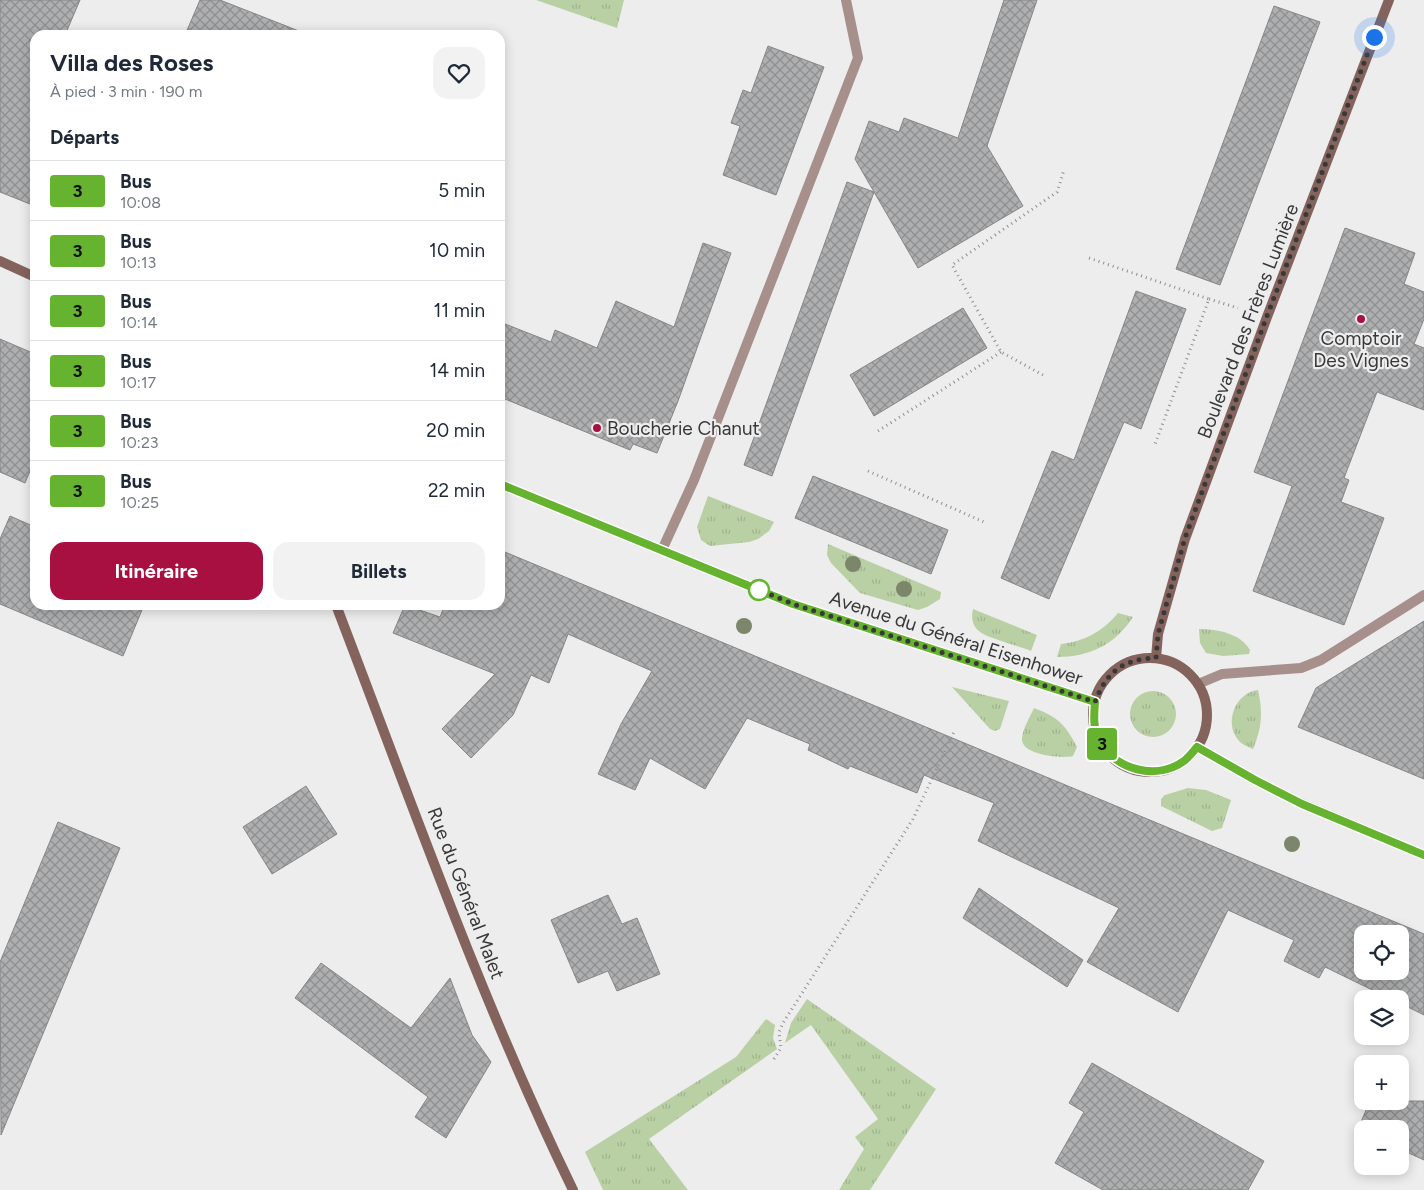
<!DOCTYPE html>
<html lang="fr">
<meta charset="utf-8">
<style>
body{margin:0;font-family:Figtree,sans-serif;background:#f2f2f3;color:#1f2937;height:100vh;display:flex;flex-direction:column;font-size:19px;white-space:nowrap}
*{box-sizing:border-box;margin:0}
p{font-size:16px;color:#747a83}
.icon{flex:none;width:28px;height:28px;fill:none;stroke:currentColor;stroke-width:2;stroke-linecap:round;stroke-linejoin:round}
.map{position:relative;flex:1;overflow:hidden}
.panel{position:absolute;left:30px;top:30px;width:475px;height:580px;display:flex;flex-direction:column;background:#fff;border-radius:15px;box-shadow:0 2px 12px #0003}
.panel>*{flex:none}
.badge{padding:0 10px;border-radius:4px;font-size:18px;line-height:32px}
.buttons{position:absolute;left:1354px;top:925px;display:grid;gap:10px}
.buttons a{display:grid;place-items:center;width:55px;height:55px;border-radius:10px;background:#fff;box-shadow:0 2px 12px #0003;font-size:25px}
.you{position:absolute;width:25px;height:25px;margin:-12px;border:4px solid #fff;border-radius:50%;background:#1a73e8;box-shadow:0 0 0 8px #1a73e833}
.map>.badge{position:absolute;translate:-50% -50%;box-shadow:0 0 0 2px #fff}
h2{padding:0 20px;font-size:19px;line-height:45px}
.round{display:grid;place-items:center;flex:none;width:52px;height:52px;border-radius:15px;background:#f2f2f3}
.headline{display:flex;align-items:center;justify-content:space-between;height:85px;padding:0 20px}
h1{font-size:24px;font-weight:700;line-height:38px}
.primary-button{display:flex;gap:10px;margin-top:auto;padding:10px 20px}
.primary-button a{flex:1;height:58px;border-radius:15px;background:#a71041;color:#fff;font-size:20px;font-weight:700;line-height:58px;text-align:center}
.primary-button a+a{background:#f2f2f3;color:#1f2937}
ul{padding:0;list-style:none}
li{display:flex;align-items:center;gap:15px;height:60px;padding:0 20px;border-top:1px solid #e0e1e3}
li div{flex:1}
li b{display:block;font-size:19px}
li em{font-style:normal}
li .badge{min-width:55px;font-weight:700;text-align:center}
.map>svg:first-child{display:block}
</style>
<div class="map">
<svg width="1424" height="1190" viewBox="0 0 1424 1190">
<defs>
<pattern id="grass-tufts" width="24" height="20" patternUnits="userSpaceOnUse" patternTransform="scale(1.25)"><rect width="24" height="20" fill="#b9d0a4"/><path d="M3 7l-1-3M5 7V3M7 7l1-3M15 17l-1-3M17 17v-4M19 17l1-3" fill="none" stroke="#a0b38e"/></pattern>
<pattern id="building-cross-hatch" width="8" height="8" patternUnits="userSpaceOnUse" patternTransform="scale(1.25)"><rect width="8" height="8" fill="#aeafb0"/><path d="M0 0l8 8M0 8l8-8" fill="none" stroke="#8f8f90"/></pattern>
</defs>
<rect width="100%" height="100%" fill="#ededee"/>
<g fill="url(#grass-tufts)">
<path d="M 536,0 L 624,0 L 617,28 Z"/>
<path d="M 708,496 L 774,522 L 769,531 L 758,539 L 749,542 L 710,546 L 701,540 L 697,527 Z"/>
<path d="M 828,544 L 941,592 L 940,599 L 927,607 L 918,610 L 860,593 L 831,563 L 827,555 Z"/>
<path d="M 973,609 L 1037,635 L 1031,651 C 1020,646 986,638 979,631 C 972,625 971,617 973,609 Z"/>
<path d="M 1118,613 L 1133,617 C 1115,645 1089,657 1057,657 L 1061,644 C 1084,642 1103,631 1118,613 Z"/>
<path d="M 1199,629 C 1217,629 1240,633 1250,650 L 1249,654 L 1223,656 L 1206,653 L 1200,643 Z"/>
<path d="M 952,687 L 1009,701 L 1000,729 L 995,731 L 990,729 Z"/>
<path d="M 1258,690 C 1263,712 1262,728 1253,749 C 1248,747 1243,745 1239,741 C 1223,723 1235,693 1258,690 Z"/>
<circle cx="1153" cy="714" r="23"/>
<path d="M 1034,708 C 1058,717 1065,724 1077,747 L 1073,756 C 1061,759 1020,755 1022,738 C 1023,728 1030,717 1034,708 Z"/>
<path d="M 1188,788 L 1206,790 L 1231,800 L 1222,828 L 1212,831 L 1161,806 L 1161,799 L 1165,795 Z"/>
<path d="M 807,999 L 936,1089 L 870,1190 L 839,1190 L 864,1149 L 855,1137 L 878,1119 L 811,1025 L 785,1043 L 791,1023 Z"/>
<path d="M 766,1019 L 775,1025 L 773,1038 L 777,1049 L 649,1139 L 688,1190 L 603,1190 L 585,1152 L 736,1057 Z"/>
</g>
<g fill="url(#building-cross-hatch)" stroke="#868687" fill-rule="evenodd">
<path d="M 0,0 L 80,0 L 65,35 L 35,35 L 35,206 L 0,192 Z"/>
<path d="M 200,0 L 220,0 L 304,33 L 303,35 L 185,35 Z"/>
<path d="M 1004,0 L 1037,0 L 987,146 L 1023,206 L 918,268 L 855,159 L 869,121 L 899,132 L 904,118 L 958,138 Z"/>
<path d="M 1274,6 L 1320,22 L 1220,285 L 1176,269 Z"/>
<path d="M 768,46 L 824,67 L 776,195 L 723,175 L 740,126 L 731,123 L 743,90 L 751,93 Z"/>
<path d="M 847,182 L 874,192 L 772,476 L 744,465 Z"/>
<path d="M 1345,228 L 1415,253 L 1404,284 L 1424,292 L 1424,319 L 1414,344 L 1424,348 L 1424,410 L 1377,392 L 1344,478 L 1349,480 L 1341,502 L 1384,518 L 1344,625 L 1253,591 L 1292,486 L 1254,472 Z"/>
<path d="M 703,243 L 731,253 L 678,401 L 657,453 L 633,444 L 630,450 L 500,397 L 500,322 L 551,342 L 555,330 L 597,348 L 616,301 L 674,327 Z"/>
<path d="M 1136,291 L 1186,309 L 1141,429 L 1124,422 L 1049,599 L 1001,578 L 1052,451 L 1074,460 Z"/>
<path d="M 963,308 L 987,348 L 874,416 L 850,375 Z"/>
<path d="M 0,339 L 35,354 L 35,459 L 25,483 L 0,472 Z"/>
<path d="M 813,476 L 948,530 L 931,574 L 795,518 Z"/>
<path d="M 10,516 L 35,527 L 35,605 L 144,605 L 123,656 L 0,604 L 0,539 Z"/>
<path d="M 500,550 L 1424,934 L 1424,1015 L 1400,1003 L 1400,999 L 1391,999 L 1325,967 L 1319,978 L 1284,961 L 1294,940 L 1228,910 L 1178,1012 L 1087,962 L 1119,908 L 978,841 L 994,803 L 924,775 L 917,793 L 850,766 L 848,769 L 808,750 L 810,744 L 747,718 L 705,789 L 650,758 L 635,790 L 598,774 L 621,724 L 652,671 L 568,634 L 549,683 L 531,675 L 513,715 L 471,758 L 442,729 L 495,674 L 393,633 L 405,605 L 440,617 L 445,605 L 500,605 ZM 1362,934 L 1400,934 L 1400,971 L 1362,971 Z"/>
<path d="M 1424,621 L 1424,779 L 1298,727 L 1316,688 Z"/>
<path d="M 306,786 L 337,834 L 272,874 L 243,827 Z"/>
<path d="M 58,822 L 120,848 L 1,1135 L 0,962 Z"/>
<path d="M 979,888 L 1083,960 L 1067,987 L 963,918 Z"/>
<path d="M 608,895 L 622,924 L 637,918 L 660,974 L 617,991 L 608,971 L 578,983 L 551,920 Z"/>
<path d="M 321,963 L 411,1028 L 450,978 L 472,1035 L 491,1062 L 446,1138 L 415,1117 L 428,1097 L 295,998 Z"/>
<path d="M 1092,1063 L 1264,1161 L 1248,1190 L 1103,1190 L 1055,1163 L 1084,1112 L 1069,1103 Z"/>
<path d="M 1370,1101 L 1424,1101 L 1424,1160 L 1400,1149 L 1400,1129 L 1362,1129 L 1362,1133 L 1357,1131 Z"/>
</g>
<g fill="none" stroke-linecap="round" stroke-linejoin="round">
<g stroke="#8f8f90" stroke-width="3" stroke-dasharray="1 4" stroke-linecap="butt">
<path d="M 1089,258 L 1209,299 L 1154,447"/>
<path d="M 1209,299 L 1238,308"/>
<path d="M 1043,375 L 1001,352 L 952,265 L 1057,192 L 1064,170"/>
<path d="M 878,431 L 1001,352"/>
<path d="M 868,471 L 984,522"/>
<path d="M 774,1059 L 781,1048 L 779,1032 L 783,1023 L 913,819 L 955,730"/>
</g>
<path stroke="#a7908b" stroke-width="10" d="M 662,550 L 694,480 L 858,58 L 846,0"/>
<path stroke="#a7908b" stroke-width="10" d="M 1198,684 L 1222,674 L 1301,668 L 1321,660 L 1424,595"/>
<g stroke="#85635d" stroke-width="10">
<path d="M 0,261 L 35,277"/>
<path d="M 500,484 L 793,604 L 1095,702"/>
<path d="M 336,605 C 411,801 481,1001 573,1190"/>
<path d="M 1156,658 L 1158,634 L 1185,539 L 1267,317 L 1389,0"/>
<circle cx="1150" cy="715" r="57"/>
<path d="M 1197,747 L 1255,780 L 1303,804 L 1424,855"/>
</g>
</g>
<g fill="#7b866b">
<circle cx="853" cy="564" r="8"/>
<circle cx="904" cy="589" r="8"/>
<circle cx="744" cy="626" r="8"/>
<circle cx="1292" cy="844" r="8"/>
</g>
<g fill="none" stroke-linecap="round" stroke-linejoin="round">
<defs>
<path id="line" d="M 500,484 L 793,604 L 1095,702 C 1094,715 1093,729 1099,740 C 1115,770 1156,781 1184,761 C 1189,757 1193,752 1197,747 L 1255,780 L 1302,804 L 1424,855"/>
</defs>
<use href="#line" stroke="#fff" stroke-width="11"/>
<use href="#line" stroke="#65b32e" stroke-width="8"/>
<path stroke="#383839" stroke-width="5" stroke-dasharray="0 9" d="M 759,590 L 757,589 L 793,604 L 1095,702 C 1107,671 1123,659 1156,658 L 1158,634 L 1185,538 L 1267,316 L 1374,37"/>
</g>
<g fill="#a71041" stroke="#ededee" stroke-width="2">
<circle cx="1361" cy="319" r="5"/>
<circle cx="597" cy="428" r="5"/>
</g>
<circle fill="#fff" stroke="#65b32e" stroke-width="2.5" cx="759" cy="590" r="10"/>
<g text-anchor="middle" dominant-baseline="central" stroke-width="4.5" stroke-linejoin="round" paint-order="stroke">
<g font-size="19" fill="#383839" stroke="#ededee">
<text transform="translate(1248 321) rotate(-69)">Boulevard des Frères Lumière</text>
<text transform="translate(956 638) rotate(18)">Avenue du Général Eisenhower</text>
<text transform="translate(466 893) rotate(69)">Rue du Général Malet</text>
</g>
<g font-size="19" fill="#383839" stroke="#ededee">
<text x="1361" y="338">Comptoir<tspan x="1361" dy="22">Des Vignes</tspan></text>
<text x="607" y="428" text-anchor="start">Boucherie Chanut</text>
</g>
</g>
</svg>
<div class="buttons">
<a><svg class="icon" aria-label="locate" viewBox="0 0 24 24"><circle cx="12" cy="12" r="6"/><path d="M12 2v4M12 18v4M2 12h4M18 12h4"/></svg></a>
<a><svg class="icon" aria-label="layers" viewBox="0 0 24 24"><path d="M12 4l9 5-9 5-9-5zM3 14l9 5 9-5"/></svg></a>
<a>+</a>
<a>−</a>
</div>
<div class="you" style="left:1374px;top:37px"></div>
<b class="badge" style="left:1102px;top:744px;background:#65b32e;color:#111">3</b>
<section class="panel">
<div class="headline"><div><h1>Villa des Roses</h1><p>À pied · 3 min · 190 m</p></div><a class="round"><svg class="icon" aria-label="heart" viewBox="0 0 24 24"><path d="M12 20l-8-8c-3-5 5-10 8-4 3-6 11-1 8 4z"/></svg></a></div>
<h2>Départs</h2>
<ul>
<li><span class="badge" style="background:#65b32e;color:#111">3</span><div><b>Bus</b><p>10:08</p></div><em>5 min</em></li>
<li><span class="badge" style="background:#65b32e;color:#111">3</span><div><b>Bus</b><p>10:13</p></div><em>10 min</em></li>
<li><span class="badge" style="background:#65b32e;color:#111">3</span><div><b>Bus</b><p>10:14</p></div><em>11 min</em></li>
<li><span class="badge" style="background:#65b32e;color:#111">3</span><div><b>Bus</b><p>10:17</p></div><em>14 min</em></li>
<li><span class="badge" style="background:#65b32e;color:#111">3</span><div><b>Bus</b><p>10:23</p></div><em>20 min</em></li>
<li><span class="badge" style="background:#65b32e;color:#111">3</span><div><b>Bus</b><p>10:25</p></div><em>22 min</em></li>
</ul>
<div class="primary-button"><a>Itinéraire</a><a>Billets</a></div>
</section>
</div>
